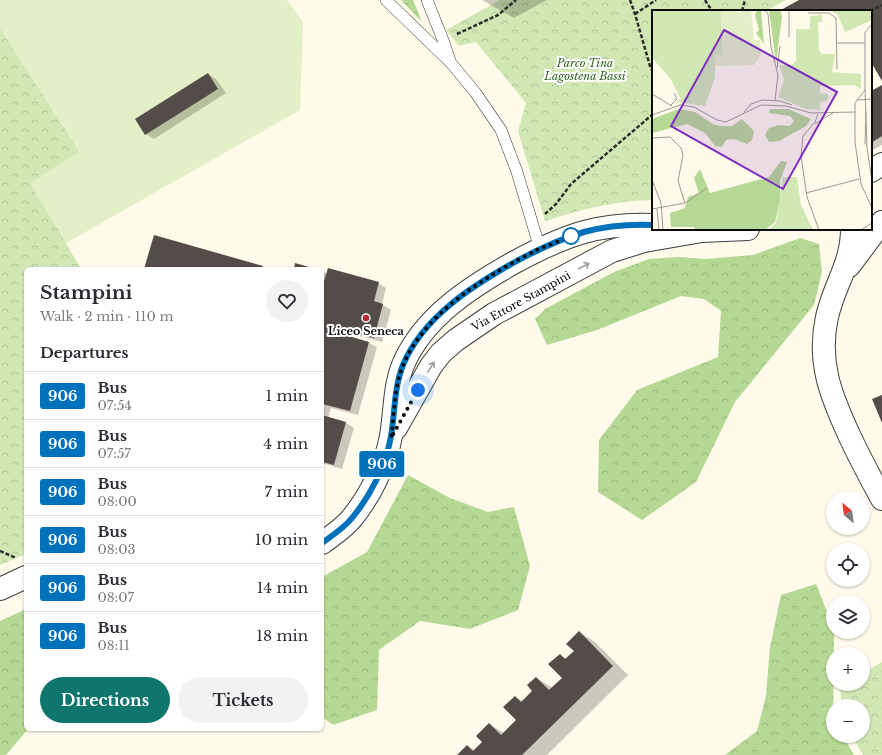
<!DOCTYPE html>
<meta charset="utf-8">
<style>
body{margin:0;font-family:"Libre Baskerville",serif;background:#f2f2f3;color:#2b2b33;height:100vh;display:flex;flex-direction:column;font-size:15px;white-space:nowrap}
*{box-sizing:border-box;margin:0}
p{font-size:13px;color:#7c7c81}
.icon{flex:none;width:22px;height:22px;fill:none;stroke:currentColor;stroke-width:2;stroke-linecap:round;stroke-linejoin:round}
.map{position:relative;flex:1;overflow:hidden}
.drawer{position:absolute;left:24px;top:267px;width:300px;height:464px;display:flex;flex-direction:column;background:#fff;border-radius:6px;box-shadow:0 1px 3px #0004}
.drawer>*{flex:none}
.badge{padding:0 8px;border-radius:3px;font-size:14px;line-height:26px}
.needle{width:26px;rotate:331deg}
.tools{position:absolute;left:826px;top:491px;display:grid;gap:8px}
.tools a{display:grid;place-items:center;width:44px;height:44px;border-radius:50%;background:#fff;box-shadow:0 1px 3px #0004;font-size:20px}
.you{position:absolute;width:20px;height:20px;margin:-10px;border:3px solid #fff;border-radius:50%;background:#1a73e8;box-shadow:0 0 0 6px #1a73e833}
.map>.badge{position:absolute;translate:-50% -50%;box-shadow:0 0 0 2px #fff}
h2{padding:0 16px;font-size:15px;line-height:36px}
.round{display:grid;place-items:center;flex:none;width:42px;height:42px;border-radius:21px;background:#f2f2f3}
.overview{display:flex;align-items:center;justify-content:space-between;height:68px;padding:0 16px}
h1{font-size:19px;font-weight:800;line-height:30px}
.button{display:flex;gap:8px;margin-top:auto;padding:8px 16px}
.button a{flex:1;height:46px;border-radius:24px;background:#0f766e;color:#fff;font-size:16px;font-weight:800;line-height:46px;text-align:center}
.button a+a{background:#f2f2f3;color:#2b2b33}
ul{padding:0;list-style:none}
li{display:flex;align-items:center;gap:12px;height:48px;padding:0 16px;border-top:1px solid #e1e1e2}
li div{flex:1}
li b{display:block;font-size:15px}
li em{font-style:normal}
li .badge{min-width:44px;font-weight:700;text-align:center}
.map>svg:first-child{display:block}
</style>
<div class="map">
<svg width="882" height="755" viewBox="0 0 882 755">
<defs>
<pattern id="forest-crowns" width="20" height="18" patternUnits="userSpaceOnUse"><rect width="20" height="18" fill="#b5d994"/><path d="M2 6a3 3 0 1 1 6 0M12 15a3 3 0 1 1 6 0" fill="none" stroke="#9ab97e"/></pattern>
<pattern id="park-crowns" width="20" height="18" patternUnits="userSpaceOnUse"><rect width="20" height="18" fill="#d1e8b5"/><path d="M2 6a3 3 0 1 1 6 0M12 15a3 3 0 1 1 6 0" fill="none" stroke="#b2c69a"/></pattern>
</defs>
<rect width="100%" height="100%" fill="#fffaea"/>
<g fill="url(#forest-crowns)">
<path d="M 401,0 L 413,0 L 422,22 Z"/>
<path d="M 800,238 L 819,244 L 822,272 L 814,305 L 735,402 L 696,482 L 642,520 L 598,492 L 599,440 L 637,390 L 718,357 L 721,311 L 704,299 L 681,296 L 597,330 L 547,345 L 535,319 L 545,309 L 614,272 L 649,259 L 678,257 L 706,259 L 753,255 Z"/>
<path d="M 408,475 L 450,498 L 488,512 L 514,507 L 530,566 L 518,610 L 470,629 L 420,621 L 379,650 L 377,710 L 333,725 L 322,717 L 322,577 L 367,552 Z"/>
<path d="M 816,584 L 833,627 L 834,632 L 833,736 L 843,736 L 854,755 L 725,755 L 757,731 L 766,696 L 770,647 L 781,595 Z"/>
<path d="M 26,609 L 26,729 L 28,729 L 6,755 L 0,755 L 0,621 Z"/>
</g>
<g fill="url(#park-crowns)">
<path d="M 500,0 L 786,0 L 766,11 L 653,11 L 653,200 C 616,200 580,210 545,221 L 518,131 L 526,103 L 476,42 L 459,46 L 446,30 Z"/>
<path d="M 0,28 L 80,152 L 62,236 L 81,269 L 26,269 L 26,554 L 0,565 Z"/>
<path d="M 882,662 L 882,755 L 863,755 L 852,736 L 863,736 L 863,706 L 842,706 L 840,687 L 844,684 L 863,684 L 863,673 Z"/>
</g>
<path fill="#e3efc6" d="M 0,0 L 287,0 L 303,22 L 300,110 L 66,243 L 30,183 L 80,151 L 0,28 Z"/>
<g fill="#0003">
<path d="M 482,0 L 547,0 L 514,18 Z"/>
<path d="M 208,74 L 216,79 L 226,93 L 154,139 L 146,134 Z"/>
<path d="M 882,86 L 882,145 L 871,151 L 871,92 Z"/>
<path d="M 322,271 L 327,274 L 378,283 L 386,288 L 382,304 L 391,310 L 382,342 L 352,334 L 350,338 L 369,343 L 377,347 L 358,415 L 331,408 L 328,418 L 346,423 L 354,428 L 342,469 L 322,463 Z"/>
<path d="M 579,632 L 595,642 L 628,675 L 547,755 L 459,755 L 467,746 L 474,750 L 483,742 L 489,724 L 504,733 L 518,720 L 515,697 L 523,701 L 533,691 L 536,678 L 553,688 L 563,678 L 560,655 L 567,659 L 575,652 Z"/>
</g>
<g fill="#544c48">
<path d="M 799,0 L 882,0 L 882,81 L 871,62 L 871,11 L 779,11 Z"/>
<path d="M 208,73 L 218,89 L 145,135 L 135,119 Z"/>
<path d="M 882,85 L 882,136 L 871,143 L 871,91 Z"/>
<path d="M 154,235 L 263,266 L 262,269 L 144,269 Z"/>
<path d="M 295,263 L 316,269 L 294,269 Z"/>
<path d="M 328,268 L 379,282 L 374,301 L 383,304 L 374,338 L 343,330 L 342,334 L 369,342 L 350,411 L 322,404 L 322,288 Z"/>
<path d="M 882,395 L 882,423 L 872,399 Z"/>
<path d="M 322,415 L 346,422 L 334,465 L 322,462 Z"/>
<path d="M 579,631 L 613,666 L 522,755 L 457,755 L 467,745 L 473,751 L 482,742 L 476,736 L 489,723 L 501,735 L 516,720 L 503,707 L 515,696 L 521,702 L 532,691 L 527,685 L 536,677 L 549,690 L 562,678 L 548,664 L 560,654 L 565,659 L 574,651 L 566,644 Z"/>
</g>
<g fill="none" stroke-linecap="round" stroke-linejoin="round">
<defs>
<g id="service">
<path d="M 386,0 L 451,63 L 475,92 L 501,130 L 517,172 L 540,249"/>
<path d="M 427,0 L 443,40 L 450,61"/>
</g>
<g id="minor">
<path d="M 871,171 L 882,164"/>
<path d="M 852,229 C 852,264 834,285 827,317 C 817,362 831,396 850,437 C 860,458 871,479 882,499"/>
<path d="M 849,266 L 882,222"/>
<path d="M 396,428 L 431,366 L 441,353 L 456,340 L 494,314 L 612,251 L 644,241 L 702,231 L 748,229"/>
<path d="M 322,543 C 333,535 344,528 352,518 C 370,496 386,464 391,436 C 395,413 394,387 403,365 C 423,317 472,286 515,262 C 537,250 560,239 584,232 C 606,226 630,224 653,225"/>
<path d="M 0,589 L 26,577"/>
</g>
</defs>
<use href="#service" stroke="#3e3e3e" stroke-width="12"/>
<use href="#minor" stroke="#3e3e3e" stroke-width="24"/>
<g stroke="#2d2d2d" stroke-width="2.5" stroke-dasharray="4 2" stroke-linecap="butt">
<path d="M 630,0 L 635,14 L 650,66 L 653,72"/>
<path d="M 705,0 L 712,11"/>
<path d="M 742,11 L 745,0"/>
<path d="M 870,11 L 882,5"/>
<path d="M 635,14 L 656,0"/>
<path d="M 457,34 L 498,15 L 516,0"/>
<path d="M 545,214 L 556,204 L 571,184 L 653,114"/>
<path d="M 0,551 L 16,558"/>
</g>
<use href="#service" stroke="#fff" stroke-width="11"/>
<use href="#minor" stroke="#fff" stroke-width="22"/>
</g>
<defs><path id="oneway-shaft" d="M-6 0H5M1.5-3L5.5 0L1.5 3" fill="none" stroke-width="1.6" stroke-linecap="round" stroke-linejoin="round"/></defs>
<g stroke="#9d9d9d">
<use href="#oneway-shaft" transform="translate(584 266) rotate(-27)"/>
<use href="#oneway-shaft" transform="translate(431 367) rotate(-58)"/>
</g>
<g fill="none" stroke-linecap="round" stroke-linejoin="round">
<defs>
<path id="line" d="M 322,543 C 333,535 344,528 352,518 C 371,495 386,465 391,436 C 395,413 394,387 403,365 C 423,317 472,286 515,262 C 537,250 560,239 584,232 C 606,226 630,224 653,225"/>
</defs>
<use href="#line" stroke="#fff" stroke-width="9"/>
<use href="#line" stroke="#0072bc" stroke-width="6"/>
<path stroke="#0b0b0b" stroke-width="4" stroke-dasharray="0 7.2" d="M 418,390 L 391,438 C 394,417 394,394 400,374 C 417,317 487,275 537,250 C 548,245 561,241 571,236"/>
</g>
<circle fill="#fff" stroke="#0072bc" stroke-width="2" cx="571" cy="236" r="8"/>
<circle fill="#ba2532" stroke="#fff" stroke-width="1.5" cx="366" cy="318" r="4"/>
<g text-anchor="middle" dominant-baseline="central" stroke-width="4" stroke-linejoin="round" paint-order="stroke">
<g font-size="11" font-style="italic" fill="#2e621d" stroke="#fff">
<text x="585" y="63">Parco Tina<tspan x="585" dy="13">Lagostena Bassi</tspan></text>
</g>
<g font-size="11" fill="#0b0b0b" stroke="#fff">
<text transform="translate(521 301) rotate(-29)">Via Ettore Stampini</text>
</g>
<g font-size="11" font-weight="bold" fill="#0b0b0b" stroke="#fff">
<text x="366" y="331">Liceo Seneca</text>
</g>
</g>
<g transform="translate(652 10)">
<rect width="220" height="220" fill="#fffaea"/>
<path d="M 105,0 L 109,0 L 112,34 L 104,23 L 107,20 L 103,5 ZM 117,0 L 128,0 L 130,6 L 124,53 ZM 27,99 L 43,102 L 61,114 L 69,116 L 80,116 L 90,109 L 102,121 L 100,130 L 95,134 L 82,129 L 74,130 L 70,137 L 63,136 L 53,123 L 35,114 L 0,123 L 0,109 ZM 118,99 L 136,99 L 159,109 L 154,116 L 127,131 L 117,132 L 113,125 L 117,118 L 126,115 L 138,116 L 142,111 L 138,106 L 117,103 ZM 129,151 L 135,152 L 128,171 L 128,190 L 123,212 L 113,220 L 44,220 L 42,217 L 19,217 L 18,203 L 33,198 L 36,187 L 47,183 L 42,168 L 48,159 L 58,183 L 117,167 Z" fill="#b5d994"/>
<path d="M 0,0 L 69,0 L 71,45 L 63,46 L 63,67 L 53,96 L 24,92 L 29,89 L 18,68 L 0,48 ZM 178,0 L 220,0 L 220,10 L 193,22 L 186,5 ZM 170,5 L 170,12 L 166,12 L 167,41 L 170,44 L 183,44 L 180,62 L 209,64 L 209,79 L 202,75 L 168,76 L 168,83 L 176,84 L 176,91 L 168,92 L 168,100 L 153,99 L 126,87 L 132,70 L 127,55 L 140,55 L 144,51 L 144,19 L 158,19 L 158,6 ZM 131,167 L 145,167 L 149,195 L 161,220 L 116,220 L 124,213 Z" fill="#d1e8b5"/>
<path d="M 69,0 L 99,0 L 102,30 L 108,30 L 109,44 L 102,55 L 63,56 L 63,45 L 71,45 Z" fill="#e3efc6"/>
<path fill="none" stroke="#9d9a91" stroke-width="1" d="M 113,0 L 116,4 L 119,37 L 126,65 L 123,90M 137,0 L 137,27M 156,3 L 177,3 L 184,8 L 185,59M 220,14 L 213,22 L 213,79 L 215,138 L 220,171M 185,33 L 213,33M 125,58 L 128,36M 213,80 L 203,93 L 203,132 L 209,174 L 220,198M 0,84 L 20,96M 205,90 L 220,89M 19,95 L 25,89 L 22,83M 92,102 L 99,94 L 110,90 L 128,91 L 140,95M 166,104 L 163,112 L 151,126 L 149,146 L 155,187 L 167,220M 0,105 L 28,95 L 42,97 L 65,110 L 74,112 L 109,95 L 134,96 L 159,103 L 203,102M 163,114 L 181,103M 0,128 L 18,127 L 29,138 L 31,145 L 26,171 L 33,193M 213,134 L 214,101M 0,170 L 9,193 L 11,220M 154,183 L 207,169M 0,199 L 33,193 L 55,178M 5,199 L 7,220M 209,220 L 220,213"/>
<path fill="#7b2cbf" fill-opacity="0.15" stroke="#7b2cbf" stroke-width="2" d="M 72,20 L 185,82 L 131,179 L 19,116 Z"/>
<rect width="220" height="220" fill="none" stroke="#0b0b0b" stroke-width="2"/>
</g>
</svg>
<div class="tools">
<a><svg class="needle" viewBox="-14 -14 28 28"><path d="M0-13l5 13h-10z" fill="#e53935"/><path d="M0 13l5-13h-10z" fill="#7c7c81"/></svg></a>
<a><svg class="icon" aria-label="locate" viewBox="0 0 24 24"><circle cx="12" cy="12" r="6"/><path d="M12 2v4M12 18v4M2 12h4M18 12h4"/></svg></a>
<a><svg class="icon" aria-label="layers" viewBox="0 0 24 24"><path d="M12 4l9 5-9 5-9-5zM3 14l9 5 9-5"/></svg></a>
<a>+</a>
<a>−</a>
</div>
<div class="you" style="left:418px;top:390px"></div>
<b class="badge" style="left:382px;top:464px;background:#0072bc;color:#fff">906</b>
<section class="drawer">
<div class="overview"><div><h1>Stampini</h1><p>Walk · 2 min · 110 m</p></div><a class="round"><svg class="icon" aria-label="heart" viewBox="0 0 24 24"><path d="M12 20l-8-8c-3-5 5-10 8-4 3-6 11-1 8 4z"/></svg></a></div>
<h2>Departures</h2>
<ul>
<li><span class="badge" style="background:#0072bc;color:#fff">906</span><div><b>Bus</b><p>07:54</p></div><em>1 min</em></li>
<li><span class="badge" style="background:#0072bc;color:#fff">906</span><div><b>Bus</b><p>07:57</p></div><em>4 min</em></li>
<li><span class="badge" style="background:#0072bc;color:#fff">906</span><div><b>Bus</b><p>08:00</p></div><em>7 min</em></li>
<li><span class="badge" style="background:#0072bc;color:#fff">906</span><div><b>Bus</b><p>08:03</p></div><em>10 min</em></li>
<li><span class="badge" style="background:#0072bc;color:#fff">906</span><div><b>Bus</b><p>08:07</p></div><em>14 min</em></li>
<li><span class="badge" style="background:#0072bc;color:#fff">906</span><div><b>Bus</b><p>08:11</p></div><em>18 min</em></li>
</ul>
<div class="button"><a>Directions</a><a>Tickets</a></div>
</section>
</div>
